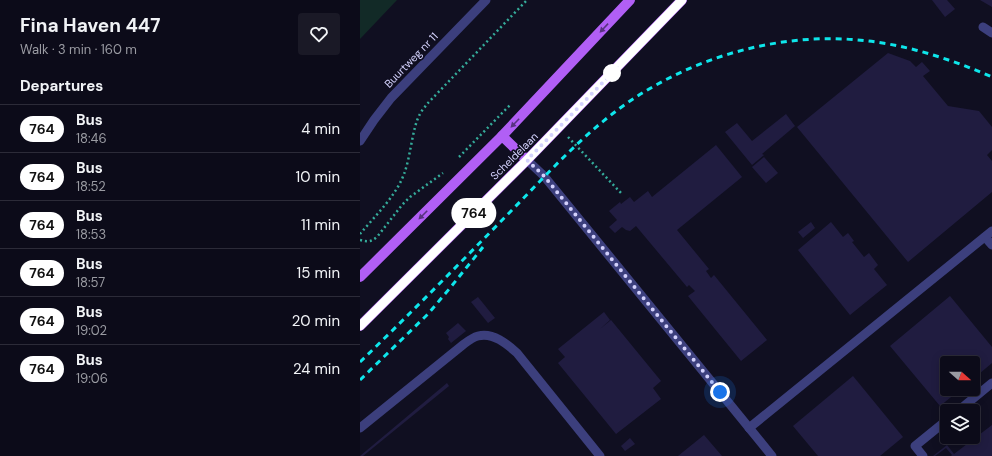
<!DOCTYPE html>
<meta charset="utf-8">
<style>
body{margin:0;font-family:"DM Sans",sans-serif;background:#1a1926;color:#f1f3f6;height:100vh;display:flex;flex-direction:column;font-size:15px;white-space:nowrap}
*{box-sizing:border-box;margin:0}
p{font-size:13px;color:#9a9ba2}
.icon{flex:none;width:22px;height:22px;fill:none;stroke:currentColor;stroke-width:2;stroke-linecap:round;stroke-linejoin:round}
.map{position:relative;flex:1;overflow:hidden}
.drawer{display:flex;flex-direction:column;background:#0c0b19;width:360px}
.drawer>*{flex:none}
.badge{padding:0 8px;border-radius:13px;font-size:14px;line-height:26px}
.needle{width:26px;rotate:111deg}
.controls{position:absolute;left:580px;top:356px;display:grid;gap:8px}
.controls a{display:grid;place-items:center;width:40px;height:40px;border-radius:4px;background:#0c0b19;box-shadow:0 2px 10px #0003,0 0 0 1px #2c2b38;font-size:20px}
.you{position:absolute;width:20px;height:20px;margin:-10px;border:3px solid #fff;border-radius:50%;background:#1a73e8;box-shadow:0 0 0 6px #1a73e833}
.map>.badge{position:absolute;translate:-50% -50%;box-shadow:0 0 0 2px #fff}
h2{padding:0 20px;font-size:15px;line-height:36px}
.round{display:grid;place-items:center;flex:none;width:42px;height:42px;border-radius:4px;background:#1a1926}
.headline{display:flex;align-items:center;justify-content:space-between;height:68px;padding:0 20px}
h1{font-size:19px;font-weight:700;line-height:30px}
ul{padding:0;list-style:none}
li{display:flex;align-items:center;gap:12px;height:48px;padding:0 20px;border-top:1px solid #2c2b38}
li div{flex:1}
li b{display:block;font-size:15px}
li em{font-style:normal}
li .badge{min-width:44px;font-weight:700;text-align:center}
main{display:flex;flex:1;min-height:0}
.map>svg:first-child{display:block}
</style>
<main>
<section class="drawer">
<div class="headline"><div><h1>Fina Haven 447</h1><p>Walk · 3 min · 160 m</p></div><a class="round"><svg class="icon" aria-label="heart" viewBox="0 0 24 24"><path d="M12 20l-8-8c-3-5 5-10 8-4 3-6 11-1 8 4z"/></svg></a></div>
<h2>Departures</h2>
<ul>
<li><span class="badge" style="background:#fff;color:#111">764</span><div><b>Bus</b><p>18:46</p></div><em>4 min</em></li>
<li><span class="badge" style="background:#fff;color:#111">764</span><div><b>Bus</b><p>18:52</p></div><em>10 min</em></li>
<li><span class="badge" style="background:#fff;color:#111">764</span><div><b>Bus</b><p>18:53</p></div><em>11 min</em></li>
<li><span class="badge" style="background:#fff;color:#111">764</span><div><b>Bus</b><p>18:57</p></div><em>15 min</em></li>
<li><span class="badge" style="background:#fff;color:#111">764</span><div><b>Bus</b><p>19:02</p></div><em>20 min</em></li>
<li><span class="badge" style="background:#fff;color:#111">764</span><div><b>Bus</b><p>19:06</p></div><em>24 min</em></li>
</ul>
</section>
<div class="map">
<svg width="632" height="456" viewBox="0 0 632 456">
<rect width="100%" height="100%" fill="#100f21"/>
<path fill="#122a27" d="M 0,0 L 37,0 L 0,39 Z"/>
<g fill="#201c40">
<path d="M 572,0 L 587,0 L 595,9 L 585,17 Z"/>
<path d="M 620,0 L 632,0 L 632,7 Z"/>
<path d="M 528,53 L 550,61 L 556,67 L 562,62 L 570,71 L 563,76 L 588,106 L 619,111 L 632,127 L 632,150 L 627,155 L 632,161 L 632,192 L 548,262 L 437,127 Z"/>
<path d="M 426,114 L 435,126 L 402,154 L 404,155 L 392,165 L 365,132 L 377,123 L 392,141 Z"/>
<path d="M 356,145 L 382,177 L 317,230 L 349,269 L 346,271 L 351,278 L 354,275 L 407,340 L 381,361 L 328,296 L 335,291 L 329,285 L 327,287 L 276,226 L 270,231 L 266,230 L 262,227 L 255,233 L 249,227 L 257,220 L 249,211 L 260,202 L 261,204 L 270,197 L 274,202 L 288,191 L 292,197 Z"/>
<path d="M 404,157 L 418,173 L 406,183 L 392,167 Z"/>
<path d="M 451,222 L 455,228 L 443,238 L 438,232 Z"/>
<path d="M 471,222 L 483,237 L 488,233 L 494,241 L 492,242 L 504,257 L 509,253 L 518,265 L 514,269 L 527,285 L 490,315 L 438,250 Z"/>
<path d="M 590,296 L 632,347 L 632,363 L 613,379 L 613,363 L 587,363 L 587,389 L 601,389 L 580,406 L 530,346 Z"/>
<path d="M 118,297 L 135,318 L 128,323 L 111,302 Z"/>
<path d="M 244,312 L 250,320 L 240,329 L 251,320 L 301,381 L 293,388 L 301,399 L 256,434 L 198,363 L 205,357 L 198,349 Z"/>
<path d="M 98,323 L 106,331 L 91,343 L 88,339 L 89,337 L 86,333 Z"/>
<path d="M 493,376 L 543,437 L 520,456 L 458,456 L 433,426 Z"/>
<path d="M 87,383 L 89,386 L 3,456 L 0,456 Z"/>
<path d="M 632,425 L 632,456 L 591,456 L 592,455 L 586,448 L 575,456 L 573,456 L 587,445 L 594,454 Z"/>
<path d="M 344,435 L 362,456 L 318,456 Z"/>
<path d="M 270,438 L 275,444 L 265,451 L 261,446 Z"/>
</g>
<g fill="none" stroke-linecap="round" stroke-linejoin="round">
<g stroke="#35ac9b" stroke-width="2.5" stroke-dasharray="2 3" stroke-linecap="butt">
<path d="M 208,137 L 261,193"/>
<path d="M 99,157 L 150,105"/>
<path d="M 0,234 C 15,216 36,196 44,174 C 51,156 52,128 60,114 C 62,110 65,107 67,104 L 167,0"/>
<path d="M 0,240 C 7,242 11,242 17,237 L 42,205 L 50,197 L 83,173"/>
</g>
<g stroke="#3c3f7d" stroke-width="9">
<path d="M 623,27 L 632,33"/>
<path d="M 0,141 L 14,120 L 31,98 L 126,0"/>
<path d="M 167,160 L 184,176 L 412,456"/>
<path d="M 625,237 L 632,245"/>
<path d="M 598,411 L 632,383"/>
<path d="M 0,428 L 104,344 C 108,341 114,337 118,336 C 133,332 147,344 157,353 L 240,456"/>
<path d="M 389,428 L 632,231"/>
<path d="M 563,456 L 555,446 L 587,420"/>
</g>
<g stroke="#b15ff5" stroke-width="10">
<path d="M 142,136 L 167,160"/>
<path d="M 0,277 L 142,136 L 270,0"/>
<path d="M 0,326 L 167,160 L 322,0"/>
</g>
<g stroke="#0ee6eb" stroke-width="3" stroke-dasharray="6 5" stroke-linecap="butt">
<path d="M 0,362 C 52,312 103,260 153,209 C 191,170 228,129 273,99 C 341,54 427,31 508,41 C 551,46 593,60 632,77"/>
<path d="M 0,380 L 68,314 L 90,288 L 123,247"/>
</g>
</g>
<defs><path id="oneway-solid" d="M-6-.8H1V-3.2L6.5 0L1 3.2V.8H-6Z"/></defs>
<g fill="#583380">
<use href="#oneway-solid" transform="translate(244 28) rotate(133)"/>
<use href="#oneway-solid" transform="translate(155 123) rotate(134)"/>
<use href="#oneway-solid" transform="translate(63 215) rotate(135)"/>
</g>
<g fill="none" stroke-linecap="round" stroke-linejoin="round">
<defs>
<path id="line" d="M 0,326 L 167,160 L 322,0"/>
</defs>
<use href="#line" stroke="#fff" stroke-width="9"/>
<use href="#line" stroke="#fff" stroke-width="6"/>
<path stroke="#d3d1fc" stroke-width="4" stroke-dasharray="0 7.2" d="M 252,73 L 257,68 L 167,160 L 184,176 L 360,392"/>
</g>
<circle fill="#fff" stroke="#fff" stroke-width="2" cx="252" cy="73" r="8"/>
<g text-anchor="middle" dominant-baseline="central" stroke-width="3.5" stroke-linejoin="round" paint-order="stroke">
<g font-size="11" fill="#d3d1fc" stroke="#100f21">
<text transform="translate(51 60) rotate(-46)">Buurtweg nr 11</text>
<text transform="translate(154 156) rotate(-45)">Scheldelaan</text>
</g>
</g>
</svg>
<div class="controls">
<a><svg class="needle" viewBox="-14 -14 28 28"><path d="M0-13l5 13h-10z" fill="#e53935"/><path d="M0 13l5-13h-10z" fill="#9a9ba2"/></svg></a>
<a><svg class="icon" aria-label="layers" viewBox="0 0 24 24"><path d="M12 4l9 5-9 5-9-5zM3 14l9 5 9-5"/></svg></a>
</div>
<div class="you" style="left:360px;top:392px"></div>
<b class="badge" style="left:114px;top:213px;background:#fff;color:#111">764</b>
</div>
</main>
